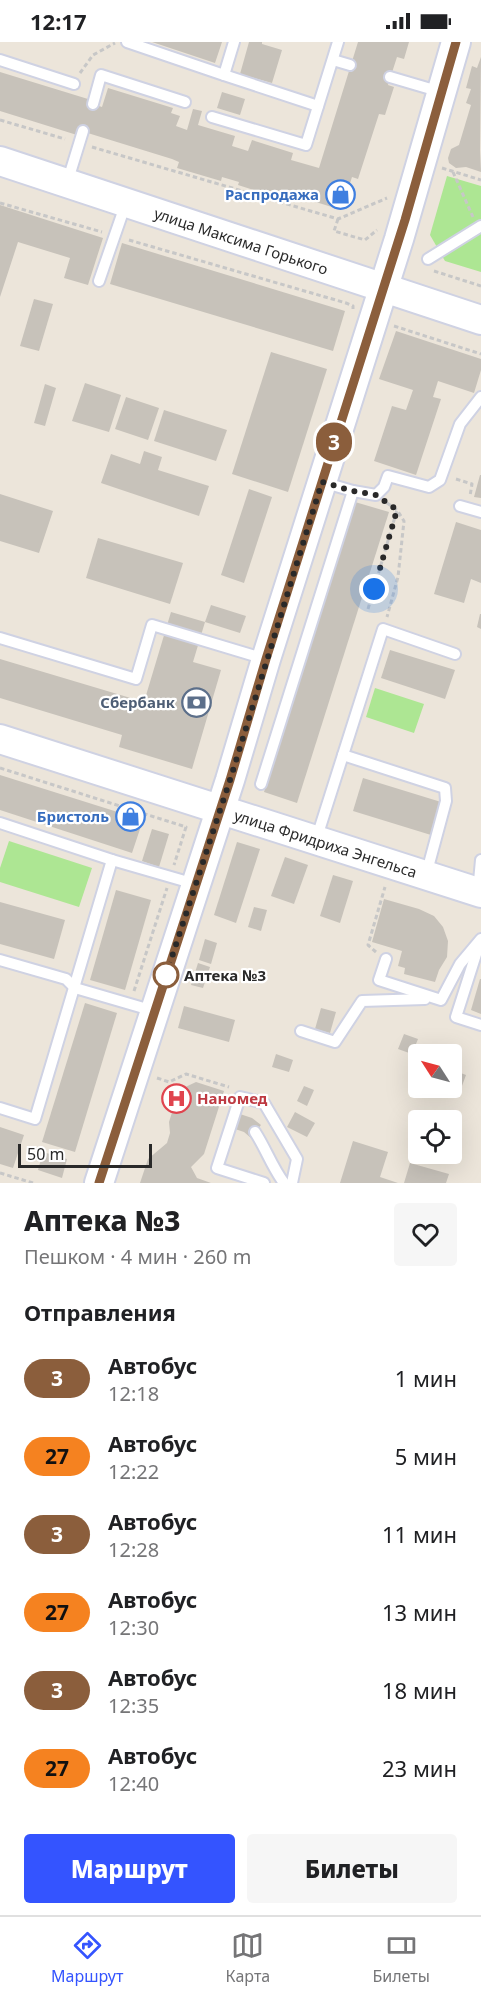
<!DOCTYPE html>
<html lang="ru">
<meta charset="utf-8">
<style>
body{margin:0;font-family:"Noto Sans",sans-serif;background:#f6f6f6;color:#202124;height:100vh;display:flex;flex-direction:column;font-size:22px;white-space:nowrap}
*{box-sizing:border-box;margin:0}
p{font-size:20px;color:#757577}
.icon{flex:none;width:33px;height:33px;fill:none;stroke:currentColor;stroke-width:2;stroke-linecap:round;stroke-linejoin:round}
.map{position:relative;height:1141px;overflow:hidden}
.side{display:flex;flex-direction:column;background:#fff;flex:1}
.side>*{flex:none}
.badge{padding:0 12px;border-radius:20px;font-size:21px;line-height:39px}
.needle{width:39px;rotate:306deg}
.buttons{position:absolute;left:408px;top:1002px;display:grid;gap:12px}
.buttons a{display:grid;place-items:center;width:54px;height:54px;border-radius:6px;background:#fff;box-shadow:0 6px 24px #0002;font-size:30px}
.scale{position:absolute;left:18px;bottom:15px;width:134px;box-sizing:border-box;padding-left:6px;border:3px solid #292929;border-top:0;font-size:16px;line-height:21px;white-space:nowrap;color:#292929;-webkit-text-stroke:4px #fff;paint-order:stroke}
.you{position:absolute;width:30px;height:30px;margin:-15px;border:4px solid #fff;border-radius:50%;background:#1a73e8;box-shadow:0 0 0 9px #1a73e833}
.map>.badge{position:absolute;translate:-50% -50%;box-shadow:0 0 0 3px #fff}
h2{padding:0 24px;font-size:22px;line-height:54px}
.round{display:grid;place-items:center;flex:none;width:63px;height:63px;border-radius:6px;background:#f6f6f6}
.overview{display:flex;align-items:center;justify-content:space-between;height:102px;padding:0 24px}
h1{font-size:28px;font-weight:800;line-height:45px}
.cta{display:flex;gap:12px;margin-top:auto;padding:12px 24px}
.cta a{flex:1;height:69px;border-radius:6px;background:#3454ff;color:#fff;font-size:24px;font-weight:800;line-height:69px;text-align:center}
.cta a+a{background:#f6f6f6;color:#202124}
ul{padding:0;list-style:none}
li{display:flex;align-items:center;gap:18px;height:78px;padding:0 24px}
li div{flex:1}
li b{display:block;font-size:22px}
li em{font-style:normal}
li .badge{min-width:66px;font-weight:700;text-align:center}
.status{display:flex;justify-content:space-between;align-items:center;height:42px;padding:0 30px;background:#fff;direction:ltr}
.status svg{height:16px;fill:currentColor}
.tabs{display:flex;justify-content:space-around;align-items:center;height:84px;border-top:2px solid #e0e0e0;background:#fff;font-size:16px;color:#757577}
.tabs a{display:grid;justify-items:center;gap:3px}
.tabs .current{color:#3454ff}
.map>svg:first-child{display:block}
</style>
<div class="status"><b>12:17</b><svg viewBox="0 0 49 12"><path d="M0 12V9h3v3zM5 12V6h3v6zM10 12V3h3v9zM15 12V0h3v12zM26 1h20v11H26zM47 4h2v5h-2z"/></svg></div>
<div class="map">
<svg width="481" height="1141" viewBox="0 0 481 1141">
<rect width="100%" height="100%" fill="#ece5da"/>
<g fill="#ade693">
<path d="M 447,134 L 481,144 L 481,230 L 445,219 L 430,193 Z"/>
<path d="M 375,646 L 424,662 L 414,691 L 366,675 Z"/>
<path d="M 9,799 L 92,826 L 79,865 L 0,840 L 0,826 Z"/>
</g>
<g fill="#c7c2ba">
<path d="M 152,0 L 222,0 L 215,21 Z"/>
<path d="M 249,0 L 262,0 L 262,2 L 282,8 L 272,41 L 240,32 Z"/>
<path d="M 358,0 L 409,0 L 404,17 L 397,15 L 388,43 L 394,45 L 385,73 L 379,72 L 358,137 L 352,135 L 346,154 L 340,152 L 335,166 L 287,151 L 286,155 L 280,154 L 279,156 L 238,143 L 239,140 L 222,135 L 221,139 L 177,126 L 179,120 L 172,117 L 78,88 L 77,93 L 0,69 L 0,30 L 88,57 L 87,60 L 102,65 L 108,46 L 173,66 L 171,71 L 180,74 L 176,84 L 187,88 L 193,67 L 202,69 L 198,83 L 235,94 L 232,104 L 248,109 L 252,98 L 293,111 L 291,118 L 319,126 Z"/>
<path d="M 481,15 L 480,108 L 481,130 L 466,125 L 456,126 L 449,121 L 448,116 L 451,107 L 459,103 L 471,63 L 466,61 L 471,47 L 466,46 L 472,24 L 477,26 Z"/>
<path d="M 222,50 L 245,57 L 240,73 L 217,66 Z"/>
<path d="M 0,163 L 103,196 L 88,243 L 64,236 L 70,216 L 18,200 L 0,255 Z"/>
<path d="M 122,201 L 345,269 L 333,309 L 110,242 Z"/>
<path d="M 34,257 L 53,262 L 39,309 L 20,304 Z"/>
<path d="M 396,289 L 481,317 L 481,328 L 474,351 L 438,339 L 433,355 L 441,357 L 416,433 L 374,419 L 392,364 L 406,368 L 413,348 L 379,337 Z"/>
<path d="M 271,310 L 327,327 L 288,450 L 232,432 Z"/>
<path d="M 85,341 L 121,353 L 109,390 L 72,379 Z"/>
<path d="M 45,342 L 56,346 L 45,384 L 34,381 Z"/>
<path d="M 126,355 L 159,366 L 148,398 L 115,387 Z"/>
<path d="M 164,368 L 227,388 L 216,419 L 154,399 Z"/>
<path d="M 144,409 L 162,415 L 158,428 L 209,444 L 199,474 L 101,441 L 111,412 L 140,422 Z"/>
<path d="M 480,433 L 481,433 L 481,456 L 474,455 Z"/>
<path d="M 249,447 L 272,455 L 244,541 L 221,533 Z"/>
<path d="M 0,452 L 53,469 L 39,511 L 0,499 Z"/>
<path d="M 355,460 L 389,470 L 297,761 L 264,750 Z"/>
<path d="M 456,480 L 481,488 L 481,541 L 471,537 L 464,561 L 434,552 Z"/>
<path d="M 98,496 L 183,521 L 170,562 L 86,536 Z"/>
<path d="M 211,563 L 246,574 L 240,591 L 205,580 Z"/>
<path d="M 171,570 L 205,580 L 193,620 L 221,628 L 192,727 L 119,705 L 122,693 L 0,656 L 0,617 L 144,660 Z"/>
<path d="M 480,572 L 481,572 L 481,587 L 477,585 Z"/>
<path d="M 390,608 L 455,628 L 445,657 L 381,636 Z"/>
<path d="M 0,733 L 143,778 L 132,811 L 0,768 Z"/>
<path d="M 363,736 L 441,760 L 431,793 L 353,769 Z"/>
<path d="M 152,787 L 169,792 L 159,825 L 142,819 Z"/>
<path d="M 237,800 L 260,807 L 236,881 L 214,873 Z"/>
<path d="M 285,815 L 308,823 L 294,862 L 271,854 Z"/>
<path d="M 333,833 L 353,839 L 340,881 L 320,874 Z"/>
<path d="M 116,848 L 151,858 L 125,948 L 90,938 Z"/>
<path d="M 384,857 L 419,867 L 434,874 L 443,885 L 448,899 L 447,915 L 439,928 L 435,940 L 404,932 L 405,926 L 398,924 L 402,909 L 372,900 Z"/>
<path d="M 0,860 L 65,878 L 54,917 L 0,902 Z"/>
<path d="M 254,865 L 267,868 L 261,889 L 248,885 Z"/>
<path d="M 205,897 L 217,901 L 211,922 L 199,918 Z"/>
<path d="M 198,921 L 210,925 L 203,946 L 191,943 Z"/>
<path d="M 480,937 L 481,937 L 481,972 L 471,968 Z"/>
<path d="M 85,961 L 117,971 L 75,1110 L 42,1100 Z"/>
<path d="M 184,964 L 235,978 L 229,1000 L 178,986 Z"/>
<path d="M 321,966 L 336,970 L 330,991 L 315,987 Z"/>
<path d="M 404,992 L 418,997 L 412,1012 L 398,1007 Z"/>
<path d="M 276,1012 L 293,1018 L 289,1030 L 272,1025 Z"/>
<path d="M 453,1028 L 466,1033 L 459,1052 L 446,1047 L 447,1046 L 452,1046 Z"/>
<path d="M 196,1040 L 224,1049 L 204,1112 L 191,1125 L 197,1136 L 211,1141 L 140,1141 L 148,1117 L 167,1101 L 170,1091 L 169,1080 L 179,1048 Z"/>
<path d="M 304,1044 L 314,1048 L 307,1064 L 297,1059 Z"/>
<path d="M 295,1070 L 315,1081 L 307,1095 L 287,1085 Z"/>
<path d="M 240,1072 L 252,1076 L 261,1083 L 251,1096 L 244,1090 L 235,1087 Z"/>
<path d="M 0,1085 L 24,1093 L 13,1126 L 0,1122 Z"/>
<path d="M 353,1099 L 388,1110 L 380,1135 L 398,1141 L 340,1141 Z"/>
<path d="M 43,1110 L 67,1117 L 62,1136 L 38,1128 Z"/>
<path d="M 410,1121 L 449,1132 L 446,1141 L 404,1141 Z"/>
</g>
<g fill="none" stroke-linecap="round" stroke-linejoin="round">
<defs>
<g id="lane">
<path d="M 127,0 L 224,33 L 234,0"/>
<path d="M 0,18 L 74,42"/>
<path d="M 333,18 L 350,23"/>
<path d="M 224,33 L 318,64"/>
<path d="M 390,35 L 441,50"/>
<path d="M 93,62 L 101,33 L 185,60"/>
<path d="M 212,75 L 306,103 L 338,0"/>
<path d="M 67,141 L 83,89"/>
<path d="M 428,217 L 481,184"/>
<path d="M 99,239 L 126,161"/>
<path d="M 353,449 L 376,453 L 384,445 L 388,434 L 429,445 L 440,438 L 460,382 L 481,355"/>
<path d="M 460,464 L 481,470"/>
<path d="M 0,596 L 136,637 L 152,583 L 265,617"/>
<path d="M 343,713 L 445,746 L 446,759 L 426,833"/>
<path d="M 261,742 L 353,449 L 322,440"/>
<path d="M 0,781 L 112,818 L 35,1077 L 0,1066"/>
<path d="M 316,798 L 383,587 L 455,612"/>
<path d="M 112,818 L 195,842"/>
<path d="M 478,850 L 481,818"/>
<path d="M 478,906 L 456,975 L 481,983"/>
<path d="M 386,917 L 379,938 L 441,958 L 460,922 L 481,897"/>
<path d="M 0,918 L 66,937 L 75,946 L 154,969"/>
<path d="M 301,989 L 335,1000 L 362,959 L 425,957"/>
<path d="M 255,1090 C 266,1107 272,1125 284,1141"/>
<path d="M 264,1141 L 217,1126 L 240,1055 L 264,1061 L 297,1117 L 292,1141"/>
</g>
<g id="secondary">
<path id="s1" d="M 0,119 L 481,278"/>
<path id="s2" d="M 0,697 L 481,851"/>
<path d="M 99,1141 L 230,738 L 266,617 L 399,197 L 456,0"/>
</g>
</defs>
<use href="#lane" stroke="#cfd2e3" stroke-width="14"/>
<use href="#secondary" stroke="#cfd2e3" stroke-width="32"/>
<g stroke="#c7c7c7" stroke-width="3" stroke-dasharray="4.5 3" stroke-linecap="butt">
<path d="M 80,31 L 93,13 L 115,1"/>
<path d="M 0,78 L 65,97"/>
<path d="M 92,105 L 338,177 L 387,156"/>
<path d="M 442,126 L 481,138"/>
<path d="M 453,130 L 473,175"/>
<path d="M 0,161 L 102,190"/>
<path d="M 338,177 L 334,189 L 365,198 L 377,188"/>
<path d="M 129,198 L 346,261 L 353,264 L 353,267"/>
<path d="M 434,229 L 481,244"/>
<path d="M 394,284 L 481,312"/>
<path d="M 456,437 L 472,442 L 470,454"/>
<path d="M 387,461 L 397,468 L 404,479 L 398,535 L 387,575"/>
<path d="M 368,567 L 397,468"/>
<path d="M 0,726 L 186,785 L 174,823"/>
<path d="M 376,910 L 368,903 L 385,845"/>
<path d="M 134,949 L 167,846"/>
<path d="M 157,1036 L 169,1040 L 186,1032 L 229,1045"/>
<path d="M 0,1131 L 33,1141"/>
</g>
<use href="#lane" stroke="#fff" stroke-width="10"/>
<use href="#secondary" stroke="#fff" stroke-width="28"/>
</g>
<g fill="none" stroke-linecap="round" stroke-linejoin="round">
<defs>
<path id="line" d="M 99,1141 L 230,738 L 266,617 L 405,178 L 456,0"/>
</defs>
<use href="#line" stroke="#fff" stroke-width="14"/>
<use href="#line" stroke="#8b5e3c" stroke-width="9"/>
<path stroke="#292929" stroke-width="6" stroke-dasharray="0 10.8" d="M 166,933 L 230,738 L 322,440 L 353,449 L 376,453 L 397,468 L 374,547"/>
</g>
<defs>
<symbol id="shop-ring" viewBox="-11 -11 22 22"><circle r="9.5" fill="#fff" stroke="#3f7fe0" stroke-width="1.5"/><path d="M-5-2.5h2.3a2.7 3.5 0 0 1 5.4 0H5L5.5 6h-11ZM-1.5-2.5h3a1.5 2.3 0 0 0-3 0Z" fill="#3f7fe0"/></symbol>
<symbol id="bank-ring" viewBox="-11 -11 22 22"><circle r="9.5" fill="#fff" stroke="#5c6f8a" stroke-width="1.5"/><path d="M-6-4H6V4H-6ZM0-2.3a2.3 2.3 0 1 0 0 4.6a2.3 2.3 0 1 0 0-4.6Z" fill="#5c6f8a"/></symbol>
<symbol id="hospital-ring" viewBox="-11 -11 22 22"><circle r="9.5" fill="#fff" stroke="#e0444e" stroke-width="1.5"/><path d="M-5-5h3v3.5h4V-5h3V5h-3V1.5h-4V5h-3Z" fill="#e0444e"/></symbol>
</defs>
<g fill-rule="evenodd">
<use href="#shop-ring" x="324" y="136" width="33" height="33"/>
<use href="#bank-ring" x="180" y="644" width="33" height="33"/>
<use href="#shop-ring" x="114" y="758" width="33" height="33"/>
<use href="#hospital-ring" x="160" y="1040" width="33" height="33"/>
</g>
<circle fill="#fff" stroke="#8b5e3c" stroke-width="3" cx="166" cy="933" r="12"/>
<g text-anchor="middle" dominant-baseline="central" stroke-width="4.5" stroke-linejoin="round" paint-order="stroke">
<g font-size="15" font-weight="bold" fill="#366cbe" stroke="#fff" text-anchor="end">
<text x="319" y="152">Распродажа</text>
<text x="109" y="774">Бристоль</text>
</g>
<g font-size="15" fill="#292929" stroke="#fff">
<text stroke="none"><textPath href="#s1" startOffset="254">улица Максима Горького</textPath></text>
<text stroke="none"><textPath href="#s2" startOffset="342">улица Фридриха Энгельса</textPath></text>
</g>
<g font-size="15" font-weight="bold" fill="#4e5e75" stroke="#fff" text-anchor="end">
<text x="175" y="660">Сбербанк</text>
</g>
<g font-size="15" font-weight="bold" fill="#292929" stroke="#fff" text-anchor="start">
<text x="184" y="933">Аптека №3</text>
</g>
<g font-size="15" font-weight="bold" fill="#be3a42" stroke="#fff" text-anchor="start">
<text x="197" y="1056">Наномед</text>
</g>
</g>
</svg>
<div class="buttons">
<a><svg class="needle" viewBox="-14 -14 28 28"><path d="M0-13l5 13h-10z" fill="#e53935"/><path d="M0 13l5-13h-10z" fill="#757577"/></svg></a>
<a><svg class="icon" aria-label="locate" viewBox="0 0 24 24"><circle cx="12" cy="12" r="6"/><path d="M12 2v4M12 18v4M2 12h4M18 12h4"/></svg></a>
</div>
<div class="scale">50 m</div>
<div class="you" style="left:374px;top:547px"></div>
<b class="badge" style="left:334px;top:400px;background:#8b5e3c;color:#fff">3</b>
</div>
<section class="side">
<div class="overview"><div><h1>Аптека №3</h1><p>Пешком · 4 мин · 260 m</p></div><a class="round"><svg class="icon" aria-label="heart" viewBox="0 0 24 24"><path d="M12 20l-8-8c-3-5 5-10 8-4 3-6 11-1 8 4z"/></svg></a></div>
<h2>Отправления</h2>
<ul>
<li><span class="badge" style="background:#8b5e3c;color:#fff">3</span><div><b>Автобус</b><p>12:18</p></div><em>1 мин</em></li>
<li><span class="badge" style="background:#f58220;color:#111">27</span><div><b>Автобус</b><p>12:22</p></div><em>5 мин</em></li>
<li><span class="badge" style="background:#8b5e3c;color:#fff">3</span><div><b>Автобус</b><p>12:28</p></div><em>11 мин</em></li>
<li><span class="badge" style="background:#f58220;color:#111">27</span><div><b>Автобус</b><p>12:30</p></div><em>13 мин</em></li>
<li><span class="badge" style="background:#8b5e3c;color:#fff">3</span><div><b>Автобус</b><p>12:35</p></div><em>18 мин</em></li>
<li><span class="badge" style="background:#f58220;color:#111">27</span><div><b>Автобус</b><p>12:40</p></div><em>23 мин</em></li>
</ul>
<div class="cta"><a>Маршрут</a><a>Билеты</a></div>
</section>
<nav class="tabs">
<a class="current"><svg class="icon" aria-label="directions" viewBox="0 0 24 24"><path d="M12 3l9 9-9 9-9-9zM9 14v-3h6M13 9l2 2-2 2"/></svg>Маршрут</a>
<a><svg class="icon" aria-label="map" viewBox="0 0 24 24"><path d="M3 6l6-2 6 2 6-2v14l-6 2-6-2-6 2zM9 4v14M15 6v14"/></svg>Карта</a>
<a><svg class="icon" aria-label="tickets" viewBox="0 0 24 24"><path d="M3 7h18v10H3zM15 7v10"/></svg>Билеты</a>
</nav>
